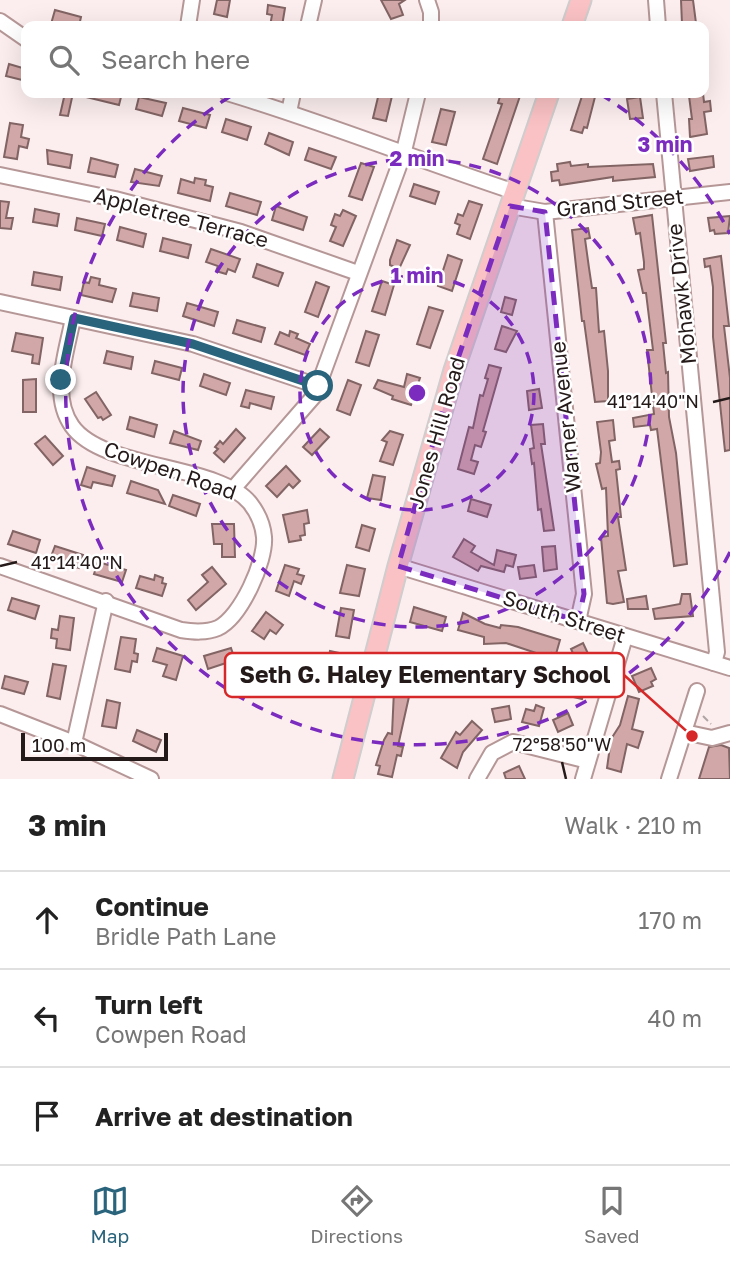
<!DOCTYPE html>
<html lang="en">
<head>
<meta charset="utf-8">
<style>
  body { margin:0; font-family:"Golos Text",sans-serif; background:#f6f6f6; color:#222 }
  .scale { position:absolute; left:21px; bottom:18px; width:147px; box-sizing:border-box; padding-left:7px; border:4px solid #251a1a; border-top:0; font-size:19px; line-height:24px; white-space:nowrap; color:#251a1a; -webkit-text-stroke:5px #fff; paint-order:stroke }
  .stop { position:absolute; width:21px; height:21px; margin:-16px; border:5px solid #29647c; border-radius:50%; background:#fff }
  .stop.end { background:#29647c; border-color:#fff; box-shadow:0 2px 7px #0008 }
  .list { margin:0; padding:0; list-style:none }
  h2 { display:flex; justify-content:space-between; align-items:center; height:91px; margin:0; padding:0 28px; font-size:30px }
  h2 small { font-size:23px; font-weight:400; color:#767676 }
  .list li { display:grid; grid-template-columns:46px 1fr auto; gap:21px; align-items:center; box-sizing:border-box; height:98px; padding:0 28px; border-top:2px solid #e0e0e0 }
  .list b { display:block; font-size:26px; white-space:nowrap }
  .list p { margin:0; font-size:23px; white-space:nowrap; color:#767676 }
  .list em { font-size:23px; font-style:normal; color:#767676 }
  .icon { flex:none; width:38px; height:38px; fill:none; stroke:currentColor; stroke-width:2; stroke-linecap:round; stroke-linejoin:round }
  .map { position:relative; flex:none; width:730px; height:779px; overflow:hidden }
  .search { position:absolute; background:#fff; box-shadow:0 7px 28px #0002; left:21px; right:21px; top:21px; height:77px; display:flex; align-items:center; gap:18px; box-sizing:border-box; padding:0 24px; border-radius:14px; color:#767676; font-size:26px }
  .sheet { height:385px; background:#fff }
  nav { display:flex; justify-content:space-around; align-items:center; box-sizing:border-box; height:98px; border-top:2px solid #e0e0e0; background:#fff; font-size:19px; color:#767676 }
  nav a { display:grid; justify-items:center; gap:4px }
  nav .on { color:#29647c }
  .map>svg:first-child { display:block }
  .building { fill:#d1a7a7; stroke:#826464; stroke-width:2 }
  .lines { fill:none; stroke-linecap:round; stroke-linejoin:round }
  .minor-casing { stroke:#b69797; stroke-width:18 }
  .major-casing { stroke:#cfcdcd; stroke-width:23 }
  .path { stroke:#b1a4a4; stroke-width:2; stroke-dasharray:7 3.5; stroke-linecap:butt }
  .minor { stroke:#fff; stroke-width:14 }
  .major { stroke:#fac2c4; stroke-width:19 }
  .route { stroke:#29647c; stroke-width:9 }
  .marked { fill:#7b2cbf; fill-opacity:0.2; stroke:#7b2cbf; stroke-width:5; stroke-dasharray:14 9; stroke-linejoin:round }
  .ticks { fill:none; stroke:#251a1a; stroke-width:2.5 }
  .ring { fill:none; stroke:#7b2cbf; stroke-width:3.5; stroke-dasharray:12 9 }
  .labels { text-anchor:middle; stroke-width:5; stroke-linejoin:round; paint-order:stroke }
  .street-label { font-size:21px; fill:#251a1a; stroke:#fff }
  .ticks-label { font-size:18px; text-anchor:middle; fill:#251a1a; stroke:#fff; stroke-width:5; stroke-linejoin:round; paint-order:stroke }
  .centre { fill:#7b2cbf; stroke:#fff; stroke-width:3.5 }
  .ring-label { font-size:21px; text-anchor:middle; font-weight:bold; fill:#7b2cbf; stroke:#fff; stroke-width:5; stroke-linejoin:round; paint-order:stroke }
  .leader { fill:none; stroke:#d62828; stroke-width:2.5 }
  .callout-dot { fill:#d62828; stroke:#fff; stroke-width:2.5 }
  .callout { fill:#fff; stroke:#d62828; stroke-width:2.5 }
  .callout-label { font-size:23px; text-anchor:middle; font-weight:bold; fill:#251a1a }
</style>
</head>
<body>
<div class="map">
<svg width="730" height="779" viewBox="0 0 730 779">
  <rect width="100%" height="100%" fill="#fceeee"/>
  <g class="building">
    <path d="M217,0H230L227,17L214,14Z"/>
    <path d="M381,0H405L399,4L403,15L391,19Z"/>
    <path d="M681,0H693L696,23L682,24Z"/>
    <path d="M268,5L285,8L282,26H270L272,15L267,14Z"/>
    <path d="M55,10L81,17L79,26L51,24Z"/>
    <path d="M9,64L26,69V81L6,76Z"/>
    <path d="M65,93H73L68,116L60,115Z"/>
    <path d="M83,93H122L119,105L82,96Z"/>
    <path d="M379,93L392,96L386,121L373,118Z"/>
    <path d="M501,93H521L497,164L483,159L502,104L498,103Z"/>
    <path d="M583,93H596L587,128L584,127L582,133L571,130Z"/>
    <path d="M703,93L704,102L710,101L711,111L704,112L707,134L690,137L689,119H692L689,96Z"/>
    <path d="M139,97L166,103L162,116L136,109Z"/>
    <path d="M640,97L643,118L630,119L627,99Z"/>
    <path d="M183,108L210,115L206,128L179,121Z"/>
    <path d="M441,109L455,112L446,145L432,142Z"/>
    <path d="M226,119L251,127L247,140L222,132Z"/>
    <path d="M10,123L23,125L21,137L29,139L27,148L19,146L17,159L4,157Z"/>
    <path d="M269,133L293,142L289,155L265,144Z"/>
    <path d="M309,148L336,157L331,169L305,160Z"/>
    <path d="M47,150L72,155L70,168L48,164Z"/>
    <path d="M713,156L714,167L690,171L688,159Z"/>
    <path d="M91,158L118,165L115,177L88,172Z"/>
    <path d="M570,162L571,166L588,164V167L653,164L655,177L613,181V177L560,185L559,180L552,181L551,172L558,171L557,164Z"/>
    <path d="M361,163L374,167L362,200L349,196Z"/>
    <path d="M135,169L162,176L159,186L131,182Z"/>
    <path d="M195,178L206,180L205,185L213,187L210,201L178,193L181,179L194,183Z"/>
    <path d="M414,184L439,192L435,204L410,196Z"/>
    <path d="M230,193L261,202L257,215L226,206Z"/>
    <path d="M0,201L9,202L6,218H13L11,229L0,228Z"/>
    <path d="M469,201L482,205L470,239L457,234L460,225L455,223L458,214L463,216Z"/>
    <path d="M276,206L307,217L303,230L272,220Z"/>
    <path d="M35,209L59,214L57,226L33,222Z"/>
    <path d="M343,210L356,216L343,246L330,241L336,227L331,225L335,214L340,216Z"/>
    <path d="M652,215L666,343H663L666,373L668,372L669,417L676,453L687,564L674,566L657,429L651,430L650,425L634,427L633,418L654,414L647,350H653L646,293H643L638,270L644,269V262L640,233L636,234L633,218Z"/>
    <path d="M730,216L728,233L715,234L714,230L710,231L708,218Z"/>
    <path d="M77,218L105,224L102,236L75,230Z"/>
    <path d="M120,227L146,234L143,247L117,240Z"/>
    <path d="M588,228L590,238L585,239L589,268L592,288H596L599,332L604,331L608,371V401L595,402L584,321H582L572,230Z"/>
    <path d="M163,238L191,245L188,258L160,251Z"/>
    <path d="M397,240L410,245L399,269L390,265V260Z"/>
    <path d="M211,249L240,259L235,272L228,269L226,274L216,271L218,266L206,262Z"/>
    <path d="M448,255L462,260L452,291L438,286Z"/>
    <path d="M721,256L729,326H724L730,378V450L725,451L713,337V287L710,266L705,267L704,259Z"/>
    <path d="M257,264L283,273L278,286L253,277Z"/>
    <path d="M34,272L62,277L60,290L32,285Z"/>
    <path d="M91,277L100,279L99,285L116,289L112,302L81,295L84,282L89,283Z"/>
    <path d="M382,281L394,285L385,315L372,311Z"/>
    <path d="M316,282L329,287L318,317L305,312Z"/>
    <path d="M133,293L159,298L157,311L130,306Z"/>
    <path d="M505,297L516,300L512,315L501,312Z"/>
    <path d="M187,303L218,312L214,326L183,316Z"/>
    <path d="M429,307L443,311L430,348L417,344Z"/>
    <path d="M237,320L265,328L261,342L233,333Z"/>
    <path d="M502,326L517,331L506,352L495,349Z"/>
    <path d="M290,331L298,334L296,338L310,344L305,355L275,344L280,332L289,336Z"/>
    <path d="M366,331L379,335L369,366L356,362Z"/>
    <path d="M16,333L43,338L39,364L32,363L33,355L12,351Z"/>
    <path d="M107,351L133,357L131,369L104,363Z"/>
    <path d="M155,361L182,368L179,380L152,373Z"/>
    <path d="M489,365L501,368L483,431L486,432L481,447L475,445L471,460L478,462L474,474L458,469L469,427L473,428L480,395L483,396L488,379L485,378Z"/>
    <path d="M204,374L230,383L226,395L200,386Z"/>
    <path d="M407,374L420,378L411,405L392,399L393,396L374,388L378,380L404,387Z"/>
    <path d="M36,379V412H23V380Z"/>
    <path d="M348,380L361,385L350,415L337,410Z"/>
    <path d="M539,389L542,408L529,410L527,391Z"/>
    <path d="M246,390L274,397L271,409L250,403L249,408L241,406Z"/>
    <path d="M96,392L111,415L103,420L101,417L98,418L85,399Z"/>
    <path d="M130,417L157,425L154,437L127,429Z"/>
    <path d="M613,420L615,440L609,441L612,462L619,461L620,469L616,470L621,517H618L626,570L618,571L624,602L613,604L607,603L601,537L608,536L606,488L602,489L596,464L600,463L601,452L597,422Z"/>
    <path d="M543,424L545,444H541L554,530L544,531L541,509L538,510L534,463L532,464L530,449L534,448L531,425Z"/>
    <path d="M236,429L245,438L224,462L214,453L218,449L215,447L220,441L223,444Z"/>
    <path d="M320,429L329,437L312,455L303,447Z"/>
    <path d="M174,431L201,441L198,450L170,443Z"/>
    <path d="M390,431L403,435L393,465L380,461L387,442L382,440Z"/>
    <path d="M45,436L63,456L53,465L35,444Z"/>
    <path d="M286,466L300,481L293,488L289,484L277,497L266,486Z"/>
    <path d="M87,467L115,476L112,486L93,482L91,488L81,485Z"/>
    <path d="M373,475L385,477L381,500L367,498Z"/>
    <path d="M131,481L158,490L165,504L127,493Z"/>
    <path d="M173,495L200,504L196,516L169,506Z"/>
    <path d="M471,499L491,505L487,517L468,511Z"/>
    <path d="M307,510L309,523L304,524L305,535L300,536L301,540L289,542L283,515Z"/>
    <path d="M212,524H234L235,557H222V544H214Z"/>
    <path d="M362,525L375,529L369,551L356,547Z"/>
    <path d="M13,531L40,540L36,553L8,544Z"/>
    <path d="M464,539L475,546L471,552L494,565L497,550L516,555L513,567L506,565L504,572L481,566L478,571L453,557Z"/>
    <path d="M55,546L83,555L79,568L50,559Z"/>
    <path d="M555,546L557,569L544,571L542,547Z"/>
    <path d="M98,562L126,570L122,582L94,574Z"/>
    <path d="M285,565L299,569L297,574L304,576L301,584L294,581L289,596L276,591Z"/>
    <path d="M347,565L365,569L359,596L340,593Z"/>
    <path d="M534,565L536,577L520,579L518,567Z"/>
    <path d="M212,567L226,584L196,610L188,600L208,582L202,575Z"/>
    <path d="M155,575L163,578L162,583L166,584L162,596L136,588L140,576L154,580Z"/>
    <path d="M682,594H690L693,616L655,619L653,609L680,604Z"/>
    <path d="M646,596L648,609H628L627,599Z"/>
    <path d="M12,598L39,606L35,619L8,610Z"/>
    <path d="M414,607L446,617L442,631L410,622Z"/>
    <path d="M341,608L354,610L349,638L336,636Z"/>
    <path d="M266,612L283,625L276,634L270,630L264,639L252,631Z"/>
    <path d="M463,613L485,624L500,628L501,625L518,627L560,640L556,654L552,653L551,658L506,643L484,644V637L458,630Z"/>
    <path d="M60,616L74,618L70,650L56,648L57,639L51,638L52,629L58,630Z"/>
    <path d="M121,637L136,639L134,653L138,654L137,662L132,661L130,672L115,669Z"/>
    <path d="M583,643L592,662L580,669L571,649Z"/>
    <path d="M157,648L183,656L176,680L163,676L167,665L153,661Z"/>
    <path d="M231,648L235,660L208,669L204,656Z"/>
    <path d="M330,651L344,654L339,677L325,674Z"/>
    <path d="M53,664L66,666L60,699L47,696Z"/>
    <path d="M651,668L656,679L651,682L653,686L639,692L632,676Z"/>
    <path d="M5,676L28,682L24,694L2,688Z"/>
    <path d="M573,680L586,684L582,699L569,696Z"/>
    <path d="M394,690L410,692L398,746L403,747L401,756L397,755L392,777L378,774L380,766L376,765L384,740L388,733L392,734Z"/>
    <path d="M628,696L639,699L632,729L643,732L638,748L627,744L621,772L607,768L611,739L620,725Z"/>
    <path d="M107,700L120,703L116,728L102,726Z"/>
    <path d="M536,705L544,708L539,726L522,722L526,709L534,711Z"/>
    <path d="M509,706L511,719L495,722L492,709Z"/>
    <path d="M568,713L573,725L558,732L553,720Z"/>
    <path d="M472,721L482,730L463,752L457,768L441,758L456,732L460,735Z"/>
    <path d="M137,730L161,740L156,752L133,741Z"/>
    <path d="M721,745L729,748L730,779H699L709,747Z"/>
    <path d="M519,766L525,779H506L504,773Z"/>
  </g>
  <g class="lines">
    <g class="minor-casing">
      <g id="minor">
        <path d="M427,0L431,12V26"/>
        <path d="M656,0L658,26"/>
        <path d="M0,21L26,39"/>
        <path d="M188,26L192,0"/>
        <path d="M308,26L314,0"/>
        <path d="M227,93C324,122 418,160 515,192"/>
        <path d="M664,93L717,652L714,663"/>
        <path d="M289,112L293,93"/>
        <path d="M0,175L115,199L241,232L358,273"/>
        <path d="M510,206L545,212L730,192"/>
        <path d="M545,212L584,594L578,621"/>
        <path d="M0,302L193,344L318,386"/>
        <path d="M233,489L315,395L403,155L418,93"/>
        <path d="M0,566L181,630C194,632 206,633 218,628C241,617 266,561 264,537C263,525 257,512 250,503C219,464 103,470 72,426C50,395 67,352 73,318"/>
        <path d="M398,566L730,668"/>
        <path d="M0,714L74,743L151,779"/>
        <path d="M684,732L712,738L730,733"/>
        <path d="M74,743L106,601"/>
        <path d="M477,779L492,753L513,742L588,761"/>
        <path d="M583,779L625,637"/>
        <path d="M669,779L697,691"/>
      </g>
    </g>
    <g class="major-casing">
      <g id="major">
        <path d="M572,26L581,0"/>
        <path d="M343,779L398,566L454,370L549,93"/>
      </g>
    </g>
    <path class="path" d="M703,716L711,724"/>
    <use href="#minor" class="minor"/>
    <use href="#major" class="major"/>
  </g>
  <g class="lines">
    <path class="route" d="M61,380L74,318L193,344L318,386"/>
  </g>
  <path class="marked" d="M510,206L545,212L584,594L578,621L398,566L454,370Z"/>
  <path class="ticks" d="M713,402L730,398M0,566L17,562M562,762L566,779"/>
  <g class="ring">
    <circle cx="417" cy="393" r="117"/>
    <circle cx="417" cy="393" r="234"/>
    <path d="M730 552A351 351 0 1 1 234 94M600 94A351 351 0 0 1 730 234"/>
  </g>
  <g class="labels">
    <g class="street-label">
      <text transform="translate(620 203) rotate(-6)" y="7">Grand Street</text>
      <text transform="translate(181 218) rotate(15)" y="7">Appletree Terrace</text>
      <text transform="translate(682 294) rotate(-96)" y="7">Mohawk Drive</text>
      <text transform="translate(566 417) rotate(-96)" y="7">Warner Avenue</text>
      <text transform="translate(437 433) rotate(-74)" y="7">Jones Hill Road</text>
      <text transform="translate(170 471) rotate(19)" y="7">Cowpen Road</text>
      <text transform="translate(564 617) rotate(18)" y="7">South Street</text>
    </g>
  </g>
  <g class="ticks-label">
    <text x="653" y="408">41°14'40"N</text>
    <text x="77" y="569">41°14'40"N</text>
    <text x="562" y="751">72°58'50"W</text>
  </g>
  <circle cx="417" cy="393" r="10" class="centre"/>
  <g class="ring-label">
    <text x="665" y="152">3 min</text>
    <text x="417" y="166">2 min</text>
    <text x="417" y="283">1 min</text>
  </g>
  <path class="leader" d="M692 736L624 675"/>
  <circle class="callout-dot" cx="692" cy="736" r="7"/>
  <rect class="callout" x="225" y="653" width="399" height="44" rx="7"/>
  <g class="callout-label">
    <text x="425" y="683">Seth G. Haley Elementary School</text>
  </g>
</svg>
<div class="scale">100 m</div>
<div class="stop" style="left:318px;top:386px"></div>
<div class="stop end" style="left:61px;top:380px"></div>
<div class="search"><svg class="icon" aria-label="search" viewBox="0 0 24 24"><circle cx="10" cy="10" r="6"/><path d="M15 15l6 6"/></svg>Search here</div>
</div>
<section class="sheet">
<h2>3 min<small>Walk · 210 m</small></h2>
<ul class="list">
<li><svg class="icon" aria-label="ahead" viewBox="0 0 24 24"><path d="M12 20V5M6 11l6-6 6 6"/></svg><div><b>Continue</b><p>Bridle Path Lane</p></div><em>170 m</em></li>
<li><svg class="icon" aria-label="left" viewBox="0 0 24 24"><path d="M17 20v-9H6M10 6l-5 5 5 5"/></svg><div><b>Turn left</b><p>Cowpen Road</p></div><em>40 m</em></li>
<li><svg class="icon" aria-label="arrive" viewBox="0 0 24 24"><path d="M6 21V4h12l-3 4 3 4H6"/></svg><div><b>Arrive at destination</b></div></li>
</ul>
</section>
<nav>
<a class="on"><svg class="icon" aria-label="map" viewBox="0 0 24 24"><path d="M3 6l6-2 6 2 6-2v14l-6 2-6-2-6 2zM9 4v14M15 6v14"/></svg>Map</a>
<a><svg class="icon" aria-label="directions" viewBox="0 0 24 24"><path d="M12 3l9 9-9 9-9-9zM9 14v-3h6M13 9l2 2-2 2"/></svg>Directions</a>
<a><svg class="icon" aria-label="saved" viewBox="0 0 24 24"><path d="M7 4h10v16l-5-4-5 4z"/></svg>Saved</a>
</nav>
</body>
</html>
